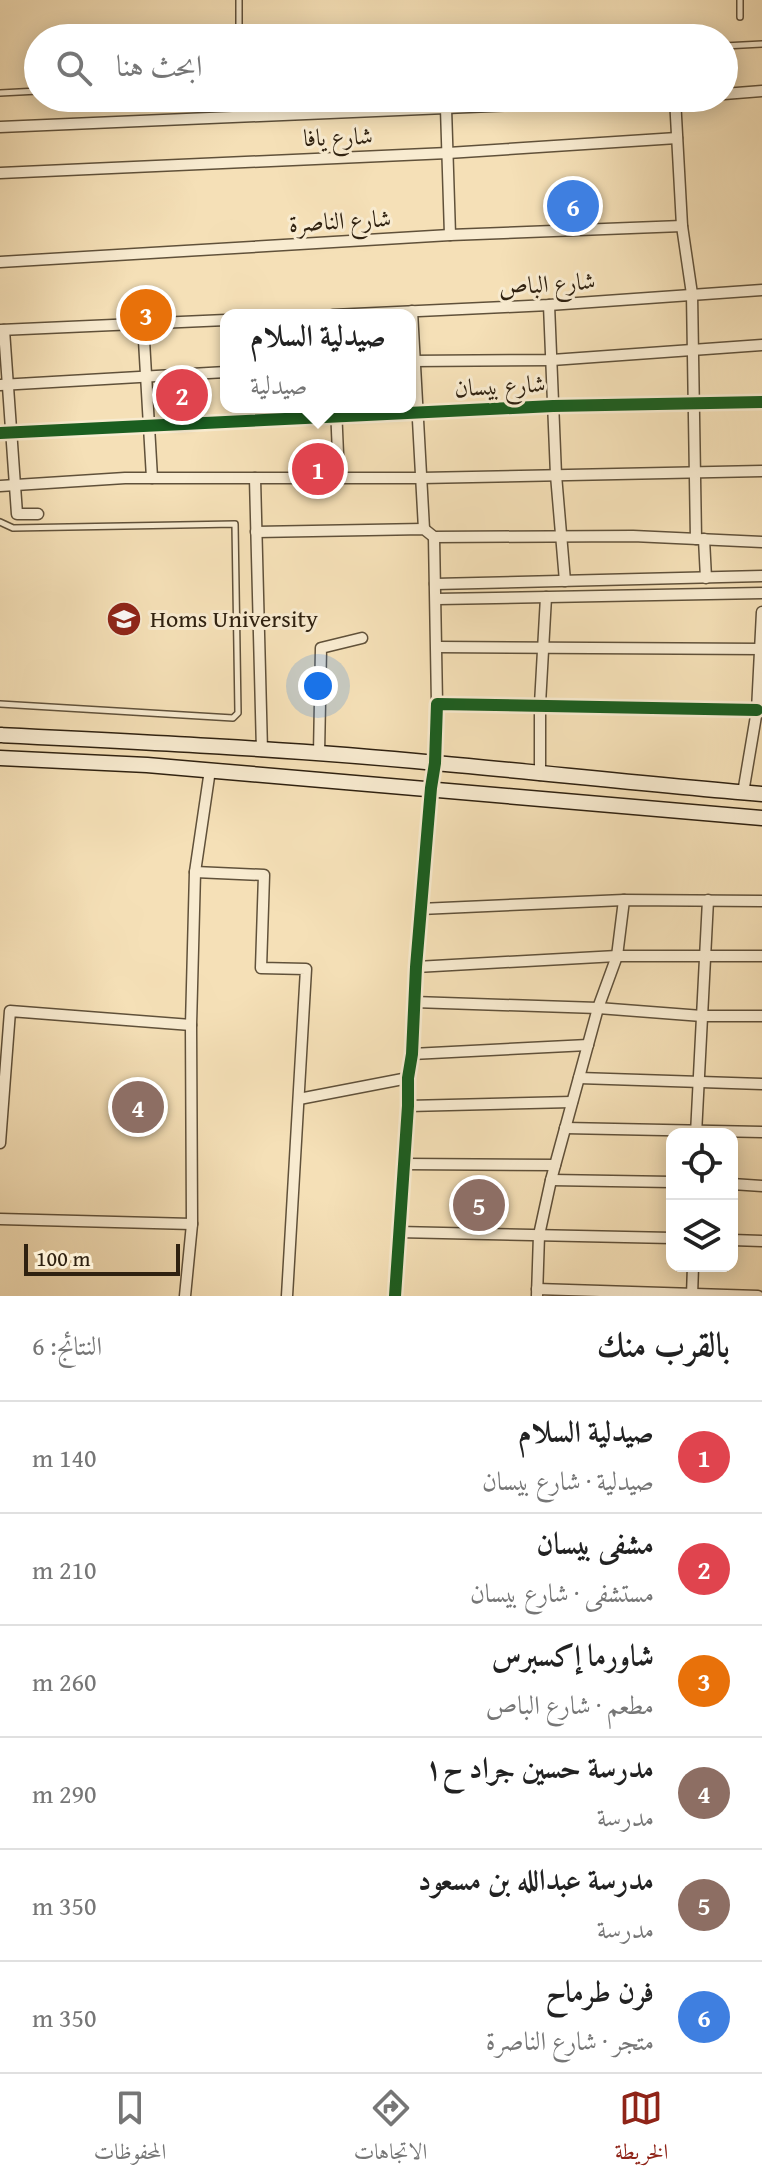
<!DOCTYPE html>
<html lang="ar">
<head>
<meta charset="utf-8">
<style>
  body { margin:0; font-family:"Gentium Book Plus",Amiri,serif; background:#f2f2f2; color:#222; direction:rtl }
  .controls { position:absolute; right:24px; bottom:24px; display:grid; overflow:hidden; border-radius:16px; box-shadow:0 4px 20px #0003 }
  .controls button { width:72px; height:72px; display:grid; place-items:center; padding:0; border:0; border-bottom:2px solid #e0e0e0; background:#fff; color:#222; font:40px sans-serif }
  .scale { position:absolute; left:24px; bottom:20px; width:156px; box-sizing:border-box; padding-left:8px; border:4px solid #2f2110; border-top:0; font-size:22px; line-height:28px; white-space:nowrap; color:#2f2110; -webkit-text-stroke:6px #f8ebd0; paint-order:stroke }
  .you { position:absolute; left:318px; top:686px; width:28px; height:28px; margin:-20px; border:6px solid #fff; border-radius:50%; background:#1a73e8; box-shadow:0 0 0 12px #1a73e833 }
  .badge { display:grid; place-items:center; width:52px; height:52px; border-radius:50%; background:#8f2418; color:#fff; font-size:26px; font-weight:700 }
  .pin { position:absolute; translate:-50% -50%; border:4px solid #fff; box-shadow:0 2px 8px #0006 }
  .popup { position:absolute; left:220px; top:309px; width:196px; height:104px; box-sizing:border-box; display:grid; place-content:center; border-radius:16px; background:#fff; filter:drop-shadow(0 2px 6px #0005); font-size:26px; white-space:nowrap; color:#767676 }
  .popup b { font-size:30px; color:#222 }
  .popup::after { content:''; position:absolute; left:50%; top:100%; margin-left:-16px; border:16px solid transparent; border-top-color:#fff }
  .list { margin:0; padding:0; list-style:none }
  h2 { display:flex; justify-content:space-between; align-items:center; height:104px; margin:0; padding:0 32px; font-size:34px }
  h2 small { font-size:26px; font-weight:400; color:#767676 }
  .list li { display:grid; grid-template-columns:52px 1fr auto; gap:24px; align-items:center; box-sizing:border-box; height:112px; padding:0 32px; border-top:2px solid #e0e0e0 }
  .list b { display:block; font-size:30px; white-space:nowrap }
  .list p { margin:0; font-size:26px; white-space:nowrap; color:#767676 }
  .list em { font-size:26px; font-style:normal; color:#767676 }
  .icon { flex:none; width:44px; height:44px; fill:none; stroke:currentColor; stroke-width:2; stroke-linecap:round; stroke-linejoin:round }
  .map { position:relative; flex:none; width:762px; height:1296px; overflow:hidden; direction:ltr }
  .search { position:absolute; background:#fff; box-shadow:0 4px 20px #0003; left:24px; right:24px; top:24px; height:88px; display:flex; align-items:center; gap:20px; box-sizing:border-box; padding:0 28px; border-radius:44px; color:#767676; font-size:30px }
  .sheet { height:776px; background:#fff }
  nav { display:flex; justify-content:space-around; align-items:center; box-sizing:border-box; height:112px; border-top:2px solid #e0e0e0; background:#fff; font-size:22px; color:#767676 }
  nav a { display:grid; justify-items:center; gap:4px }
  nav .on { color:#8f2418 }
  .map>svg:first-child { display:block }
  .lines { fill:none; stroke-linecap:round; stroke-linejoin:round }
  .lane-casing { stroke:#60513a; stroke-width:8 }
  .street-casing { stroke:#60513a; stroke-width:13 }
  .secondary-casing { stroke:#2f2110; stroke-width:17 }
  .lane { stroke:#f8ebd0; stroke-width:5 }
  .street { stroke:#f8ebd0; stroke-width:10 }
  .secondary { stroke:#f8ebd0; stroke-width:14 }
  .cycleway-casing { stroke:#f8ebd0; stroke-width:17 }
  .cycleway { stroke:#1b5e20; stroke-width:12 }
  .labels { text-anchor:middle; stroke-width:6; stroke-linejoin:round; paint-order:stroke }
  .street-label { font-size:24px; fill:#2f2110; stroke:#f8ebd0 }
  .poi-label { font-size:24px; fill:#2f2110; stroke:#f8ebd0; text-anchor:start }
</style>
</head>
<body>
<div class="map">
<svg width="762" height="1296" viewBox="0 0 762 1296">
  <rect width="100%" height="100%" fill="#f5e0b7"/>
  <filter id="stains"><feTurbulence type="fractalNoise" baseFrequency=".0025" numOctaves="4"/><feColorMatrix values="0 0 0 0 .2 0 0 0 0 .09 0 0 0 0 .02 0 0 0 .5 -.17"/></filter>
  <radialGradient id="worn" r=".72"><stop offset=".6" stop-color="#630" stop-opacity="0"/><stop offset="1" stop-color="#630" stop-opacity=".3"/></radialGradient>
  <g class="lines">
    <g class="lane-casing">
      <g id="lane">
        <path d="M239,0V38"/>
        <path d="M740,0V17"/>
        <path d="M724,46L762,44"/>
        <path d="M0,93L38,91"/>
        <path d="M0,522L13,528L235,524L238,713L233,718L0,704"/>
      </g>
    </g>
    <g class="street-casing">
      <g id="street">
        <path d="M724,94L762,91"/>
        <path d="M675,98L682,226L692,294L696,539"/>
        <path d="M446,108L450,235"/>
        <path d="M0,127L679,98"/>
        <path d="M0,173L448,153L677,138"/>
        <path d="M0,262L450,235L682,226"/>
        <path d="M549,305L556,475L565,581"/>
        <path d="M412,311L424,529"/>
        <path d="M333,315L549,305L762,290"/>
        <path d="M143,323L152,478"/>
        <path d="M0,330L226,320"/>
        <path d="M4,330L17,514H38"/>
        <path d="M410,361L552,360L762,345"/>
        <path d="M0,385L226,372"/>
        <path d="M336,407L339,478"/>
        <path d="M0,433L553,406L762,402"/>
        <path d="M255,478L262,751"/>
        <path d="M0,486L125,478H421L762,471"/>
        <path d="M256,532L424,529L434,537L633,536L762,542"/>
        <path d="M434,537L437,704"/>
        <path d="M704,539L706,578"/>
        <path d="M435,584L762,576"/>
        <path d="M437,599L762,593"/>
        <path d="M438,647L762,649"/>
        <path d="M319,754L321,648L362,638"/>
        <path d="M540,775V704L546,597"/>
        <path d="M743,793L757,710L762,612"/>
        <path d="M195,872L264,875L261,968L306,969L287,1296"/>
        <path d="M420,909L624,900L762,901"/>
        <path d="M416,967L617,956H762"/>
        <path d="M414,1002L598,1008L702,1016H762"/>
        <path d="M412,1054L588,1045"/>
        <path d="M579,1078L762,1084"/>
        <path d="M299,1099L408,1078"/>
        <path d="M408,1106L572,1102"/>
        <path d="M565,1128L762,1132"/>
        <path d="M696,1134L708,900"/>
        <path d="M0,1143L10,1011L191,1025"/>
        <path d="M405,1164L555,1165"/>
        <path d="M551,1180L672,1182"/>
        <path d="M732,1184L762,1186"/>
        <path d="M0,1219L192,1224"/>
        <path d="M398,1232L672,1238"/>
        <path d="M732,1240L762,1241"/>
        <path d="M537,1289L758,1296"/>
        <path d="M185,1296L192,1224L191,1025L195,872L210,770"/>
        <path d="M395,1296L408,1106V1078L412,1054L416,967L431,788L435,763L437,704L757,710"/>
        <path d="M537,1296L539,1235L551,1180L598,1008L617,956L624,900"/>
        <path d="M692,1296L693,1266"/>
      </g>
    </g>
    <g class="secondary-casing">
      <g id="secondary">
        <path d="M0,735C145,742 291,749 436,763C545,773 653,785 762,794"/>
        <path d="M0,758L147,765L762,818"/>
      </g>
    </g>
    <use href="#lane" class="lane"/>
    <use href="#street" class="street"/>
    <use href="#secondary" class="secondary"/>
    <g class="cycleway-casing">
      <g id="cycleway">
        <path d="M0,433L553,406L762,402"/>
        <path d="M395,1296L408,1106V1078L412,1054L416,967L431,788L435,763L437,704L757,710"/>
      </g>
    </g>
    <use href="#cycleway" class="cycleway"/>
  </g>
  <defs>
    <g id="university-disc" transform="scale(1.8)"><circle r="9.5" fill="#8f2418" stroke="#f8ebd0"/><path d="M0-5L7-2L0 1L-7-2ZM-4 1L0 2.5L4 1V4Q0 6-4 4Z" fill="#fff"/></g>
  </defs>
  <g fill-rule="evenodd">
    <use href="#university-disc" x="124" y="619"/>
  </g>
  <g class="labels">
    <g class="street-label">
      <text transform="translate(338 137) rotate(-2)" y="8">شارع يافا</text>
      <text transform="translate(340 221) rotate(-3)" y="8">شارع الناصرة</text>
      <text transform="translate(547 284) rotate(-4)" y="8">شارع الباص</text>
      <text transform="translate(500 386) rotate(-3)" y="8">شارع بيسان</text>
    </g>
    <g class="poi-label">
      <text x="150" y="627">Homs University</text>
    </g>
  </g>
  <rect width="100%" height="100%" filter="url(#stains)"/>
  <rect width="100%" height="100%" fill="url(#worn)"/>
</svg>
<div class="controls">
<button><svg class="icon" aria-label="locate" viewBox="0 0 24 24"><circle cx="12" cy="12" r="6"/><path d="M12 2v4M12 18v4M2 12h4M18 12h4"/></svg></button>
<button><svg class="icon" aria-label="layers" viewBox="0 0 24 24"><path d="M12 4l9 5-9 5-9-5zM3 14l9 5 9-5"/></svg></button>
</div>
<div class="scale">100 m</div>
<div class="you"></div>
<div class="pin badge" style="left:318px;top:469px;background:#e0444e">1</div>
<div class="popup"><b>صيدلية السلام</b>صيدلية</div>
<div class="pin badge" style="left:182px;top:395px;background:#e0444e">2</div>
<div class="pin badge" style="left:146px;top:315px;background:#e8710a">3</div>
<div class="pin badge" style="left:138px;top:1107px;background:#8d6e63">4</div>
<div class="pin badge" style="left:479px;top:1205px;background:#8d6e63">5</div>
<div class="pin badge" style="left:573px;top:206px;background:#3f7fe0">6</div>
<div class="search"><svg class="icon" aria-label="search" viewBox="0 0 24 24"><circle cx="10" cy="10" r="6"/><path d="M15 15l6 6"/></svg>ابحث هنا</div>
</div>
<section class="sheet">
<h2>بالقرب منك<small>النتائج: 6</small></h2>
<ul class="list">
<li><span class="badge" style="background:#e0444e">1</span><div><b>صيدلية السلام</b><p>صيدلية · شارع بيسان</p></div><em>140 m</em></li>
<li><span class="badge" style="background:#e0444e">2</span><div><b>مشفى بيسان</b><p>مستشفى · شارع بيسان</p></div><em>210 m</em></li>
<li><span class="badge" style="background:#e8710a">3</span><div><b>شاورما إكسبرس</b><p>مطعم · شارع الباص</p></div><em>260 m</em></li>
<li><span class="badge" style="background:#8d6e63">4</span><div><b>مدرسة حسين جراد ح١</b><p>مدرسة</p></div><em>290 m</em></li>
<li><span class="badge" style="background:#8d6e63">5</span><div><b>مدرسة عبدالله بن مسعود</b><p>مدرسة</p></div><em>350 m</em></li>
<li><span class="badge" style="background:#3f7fe0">6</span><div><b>فرن طرماح</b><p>متجر · شارع الناصرة</p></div><em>350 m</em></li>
</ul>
</section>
<nav>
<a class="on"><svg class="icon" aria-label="map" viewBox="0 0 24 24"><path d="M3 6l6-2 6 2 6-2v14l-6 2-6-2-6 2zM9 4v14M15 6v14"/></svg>الخريطة</a>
<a><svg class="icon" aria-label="directions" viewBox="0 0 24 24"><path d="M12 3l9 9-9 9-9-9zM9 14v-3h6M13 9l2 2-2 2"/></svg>الاتجاهات</a>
<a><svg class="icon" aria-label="saved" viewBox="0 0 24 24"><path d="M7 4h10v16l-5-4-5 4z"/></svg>المحفوظات</a>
</nav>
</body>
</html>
